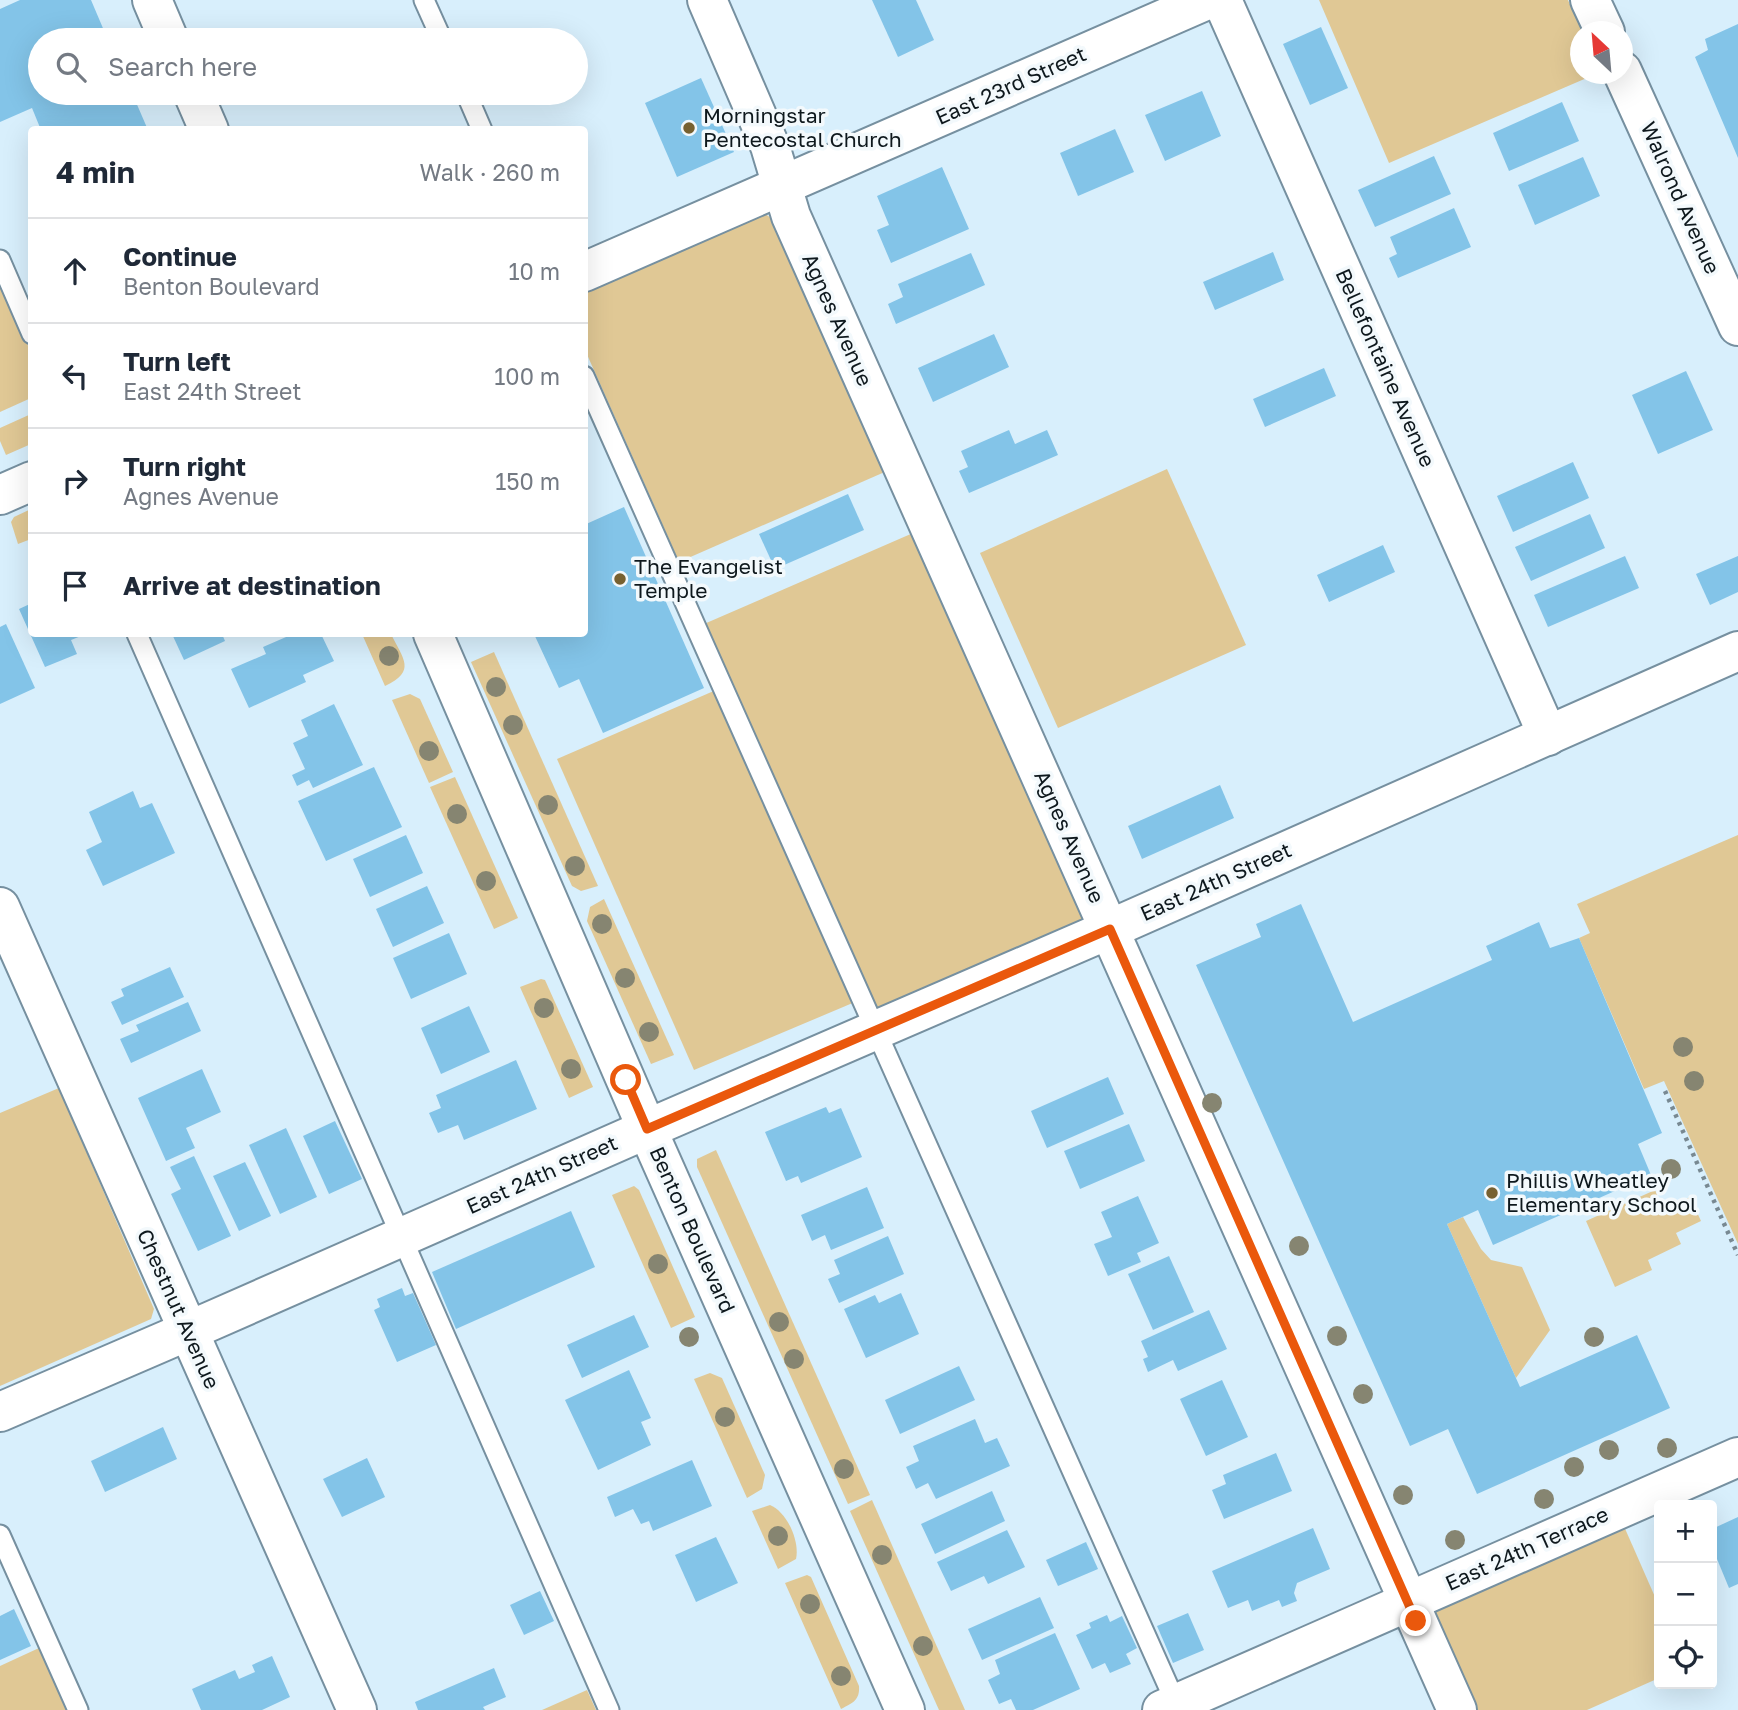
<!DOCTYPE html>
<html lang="en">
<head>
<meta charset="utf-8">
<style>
  body { margin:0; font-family:"Golos Text",sans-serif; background:#f2f2f3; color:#1f2937 }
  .controls { position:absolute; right:21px; bottom:21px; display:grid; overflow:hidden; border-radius:7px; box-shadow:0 7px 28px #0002 }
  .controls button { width:63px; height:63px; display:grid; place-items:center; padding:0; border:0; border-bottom:2px solid #e0e1e3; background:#fff; color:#1f2937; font:35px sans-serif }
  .compass { position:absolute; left:1570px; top:21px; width:63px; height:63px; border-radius:50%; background:#fff; box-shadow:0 7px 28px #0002; rotate:334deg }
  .stop { position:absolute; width:21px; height:21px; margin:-16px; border:5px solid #ea580c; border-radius:50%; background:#fff }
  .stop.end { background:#ea580c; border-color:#fff; box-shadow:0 2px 7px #0008 }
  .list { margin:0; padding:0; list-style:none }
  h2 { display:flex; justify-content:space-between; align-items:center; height:91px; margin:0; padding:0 28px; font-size:30px }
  h2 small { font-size:23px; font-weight:400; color:#747a83 }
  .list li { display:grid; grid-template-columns:46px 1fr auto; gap:21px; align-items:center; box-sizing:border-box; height:105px; padding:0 28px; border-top:2px solid #e0e1e3 }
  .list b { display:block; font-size:26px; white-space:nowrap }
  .list p { margin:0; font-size:23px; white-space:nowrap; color:#747a83 }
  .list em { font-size:23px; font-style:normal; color:#747a83 }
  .icon { flex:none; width:38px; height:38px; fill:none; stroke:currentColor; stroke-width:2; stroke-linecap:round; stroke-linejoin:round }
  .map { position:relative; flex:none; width:1738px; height:1710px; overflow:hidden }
  .search { position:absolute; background:#fff; box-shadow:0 7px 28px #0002; left:28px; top:28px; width:560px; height:77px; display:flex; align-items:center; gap:18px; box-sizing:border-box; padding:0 24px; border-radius:38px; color:#747a83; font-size:26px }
  .panel { position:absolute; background:#fff; box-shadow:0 7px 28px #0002; left:28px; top:126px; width:560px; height:511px; border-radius:7px }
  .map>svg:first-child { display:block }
  .green { fill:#e0c895 }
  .building { fill:#83c4e8 }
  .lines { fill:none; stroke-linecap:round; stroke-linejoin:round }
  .lane-casing { stroke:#7690a0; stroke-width:23 }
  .street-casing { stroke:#7690a0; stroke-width:42 }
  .secondary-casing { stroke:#7690a0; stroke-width:42 }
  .path { stroke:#788992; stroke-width:4.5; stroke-dasharray:3.5 5; stroke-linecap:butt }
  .lane { stroke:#fff; stroke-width:19 }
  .street { stroke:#fff; stroke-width:38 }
  .secondary { stroke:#fff; stroke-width:38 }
  .tree { fill:#868571 }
  .route { stroke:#ea580c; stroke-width:9 }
  .poi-dot { fill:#776131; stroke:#f3f9fc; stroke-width:2.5 }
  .labels { text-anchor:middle; stroke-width:7; stroke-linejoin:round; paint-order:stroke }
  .street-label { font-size:21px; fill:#0e181d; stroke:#f3f9fc }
  .poi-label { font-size:21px; fill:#0e181d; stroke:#f3f9fc; text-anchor:start }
</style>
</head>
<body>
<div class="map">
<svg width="1738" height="1710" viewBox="0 0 1738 1710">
  <rect width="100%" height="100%" fill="#d8effc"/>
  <g class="green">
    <path d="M1319,0H1568L1582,31L1580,74H1596L1389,163Z"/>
    <path d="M760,210L775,221L887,471L679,562L585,350L584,286Z"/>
    <path d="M0,281L32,355L31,398L0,412Z"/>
    <path d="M31,414V444L6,455L0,441V428Z"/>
    <path d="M1167,469L1246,645L1058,728L980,553Z"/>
    <path d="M31,509V539L18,544L11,522L14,517Z"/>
    <path d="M913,533L1083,909L1082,919L1076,929L877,1014L704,624Z"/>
    <path d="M362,634H391C403,659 417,671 385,686Z"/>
    <path d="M494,652L598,886L581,891L572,886L471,662Z"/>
    <path d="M716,690L855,1002L694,1070L557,759Z"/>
    <path d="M410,694L420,699L453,772L429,783L392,700Z"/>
    <path d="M455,777L518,918L494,929L430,787Z"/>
    <path d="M1738,835V1244L1664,1081L1644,1089L1579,938L1590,933L1577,904Z"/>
    <path d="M604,899L674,1055L651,1064L587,921L590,907Z"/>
    <path d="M541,979L545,980L593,1087L569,1098L520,987Z"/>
    <path d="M59,1088L154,1309L151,1319L0,1386V1113Z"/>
    <path d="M716,1150L870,1495L848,1504L697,1167V1159Z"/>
    <path d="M634,1186L639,1190L695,1317L671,1328L612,1195Z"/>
    <path d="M1655,1190L1664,1209L1690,1197L1701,1221L1676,1233L1681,1244L1648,1260L1652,1270L1615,1287L1586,1221Z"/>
    <path d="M1463,1217L1481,1249L1491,1260L1522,1267L1550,1330L1516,1378L1447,1224Z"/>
    <path d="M710,1373L722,1378L765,1475L762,1489L747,1498L694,1379Z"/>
    <path d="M872,1500L965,1710H939L850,1511Z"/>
    <path d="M770,1505C787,1512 800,1541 796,1559L778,1569L752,1511Z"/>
    <path d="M1623,1524L1659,1606V1678L1587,1710H1476L1436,1620V1611L1443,1604Z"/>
    <path d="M807,1575L811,1577L859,1686C860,1700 853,1703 841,1709L785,1583Z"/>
    <path d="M39,1648L66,1710H0V1666Z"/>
    <path d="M587,1690L596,1710H542Z"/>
  </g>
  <g class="building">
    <path d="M20,0H91L108,40H40V93H132L148,130H41L32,108L0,122V9Z"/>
    <path d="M872,0H916L934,40L898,57Z"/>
    <path d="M1738,24V158L1695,57L1708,50L1705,39Z"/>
    <path d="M1321,27L1348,88L1310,105L1283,44Z"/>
    <path d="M701,78L734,152L677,177L645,103Z"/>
    <path d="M1202,91L1221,136L1165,161L1145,115Z"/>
    <path d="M1562,102L1579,141L1509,171L1493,133Z"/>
    <path d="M1115,129L1134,172L1078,196L1060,153Z"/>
    <path d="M1434,156L1451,194L1375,227L1358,190Z"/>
    <path d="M1583,157L1600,196L1535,225L1518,185Z"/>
    <path d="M942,167L969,229L891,263L877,230L889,225L877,196Z"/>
    <path d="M1454,208L1471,247L1398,278L1389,258L1397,254L1390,237Z"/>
    <path d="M1273,252L1284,280L1215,310L1203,282Z"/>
    <path d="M971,253L985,285L896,324L888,304L903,297L898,284Z"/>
    <path d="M994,334L1009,367L933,402L918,368Z"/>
    <path d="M1324,368L1336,396L1265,427L1253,399Z"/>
    <path d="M1686,371L1713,430L1658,454L1632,395Z"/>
    <path d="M1009,430L1015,444L1047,430L1058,455L969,493L959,471L968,467L961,451Z"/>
    <path d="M1573,462L1589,498L1513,532L1497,496Z"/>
    <path d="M848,494L864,530L775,569L759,534Z"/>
    <path d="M624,507L704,688L603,733L579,679L559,688L534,634H584V525Z"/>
    <path d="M1590,514L1605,548L1531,581L1515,547Z"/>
    <path d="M1383,545L1395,572L1329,602L1317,575Z"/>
    <path d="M1625,556L1639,588L1548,627L1534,595Z"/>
    <path d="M1738,556V592L1710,605L1696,574Z"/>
    <path d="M32,603V634H86L71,640L77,654L45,667L19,609Z"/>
    <path d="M6,624L35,688L0,704V627Z"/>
    <path d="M172,634H222L225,641L184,660Z"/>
    <path d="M293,634H321L334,661L303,675L306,682L249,708L231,669L266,654L263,647Z"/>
    <path d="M334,704L363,765L313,788L309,780L297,786L292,775L305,769L293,743L308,736L301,720Z"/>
    <path d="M374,767L402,827L326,861L298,801Z"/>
    <path d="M1220,785L1234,818L1142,859L1128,826Z"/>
    <path d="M133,791L140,808L152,803L175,853L103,886L86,850L102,842L89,812Z"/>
    <path d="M406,835L423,873L370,897L353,859Z"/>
    <path d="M427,886L444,923L393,947L376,909Z"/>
    <path d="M1301,904L1353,1022L1492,960L1486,946L1539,922L1550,948L1579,938L1662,1133L1638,1144L1651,1175L1493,1245L1478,1210L1447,1224L1520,1387L1637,1335L1670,1408L1477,1494L1448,1429L1410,1446L1196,965L1261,937L1256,924Z"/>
    <path d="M449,933L467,974L411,999L393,958Z"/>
    <path d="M170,967L184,997L122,1025L111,1002L124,996L121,989Z"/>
    <path d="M188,1002L201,1031L131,1063L120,1039L139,1031L136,1025Z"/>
    <path d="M469,1006L490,1052L441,1074L421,1028Z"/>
    <path d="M516,1060L537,1109L464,1140L458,1125L438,1133L429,1113L441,1108L436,1095Z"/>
    <path d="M202,1069L221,1112L186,1128L195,1148L166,1161L138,1098Z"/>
    <path d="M1108,1077L1124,1114L1047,1148L1031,1111Z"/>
    <path d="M826,1107L829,1113L841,1108L862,1157L801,1183L798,1176L786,1181L765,1132Z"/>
    <path d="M335,1121L362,1179L329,1194L303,1136Z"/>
    <path d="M1129,1124L1145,1161L1080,1189L1064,1151Z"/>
    <path d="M286,1128L317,1197L280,1214L249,1145Z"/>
    <path d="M194,1156L231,1236L198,1251L171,1194L181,1189L170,1167Z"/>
    <path d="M245,1162L271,1216L239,1231L213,1176Z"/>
    <path d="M867,1187L884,1228L831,1250L825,1235L812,1241L801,1215Z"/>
    <path d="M1138,1196L1159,1243L1137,1253L1141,1262L1108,1276L1094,1244L1112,1237L1101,1212Z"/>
    <path d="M571,1211L595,1267L456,1329L432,1272Z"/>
    <path d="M888,1236L904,1274L839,1303L828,1279L840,1274L834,1260Z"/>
    <path d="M1169,1256L1194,1312L1153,1330L1128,1274Z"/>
    <path d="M402,1288L405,1296L413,1293L436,1345L397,1362L374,1310L380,1307L377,1299Z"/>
    <path d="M901,1293L919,1334L866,1358L844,1309L875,1295L879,1303Z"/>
    <path d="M1209,1310L1227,1349L1178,1371L1173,1360L1148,1372L1143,1359L1148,1357L1141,1341Z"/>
    <path d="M634,1315L649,1347L582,1378L567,1345Z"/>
    <path d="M959,1366L975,1400L900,1434L885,1400Z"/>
    <path d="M629,1370L651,1418L641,1422L651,1445L598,1470L565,1400Z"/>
    <path d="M1222,1380L1248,1437L1206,1456L1180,1399Z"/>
    <path d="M975,1419L985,1443L997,1438L1010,1466L936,1499L928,1483L916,1489L906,1467L919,1461L913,1446Z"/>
    <path d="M163,1427L177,1459L105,1492L91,1461Z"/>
    <path d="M1276,1453L1292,1491L1224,1519L1212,1490L1226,1484L1223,1475Z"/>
    <path d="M367,1458L385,1497L342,1517L323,1479Z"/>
    <path d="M692,1460L712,1506L653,1531L649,1521L641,1524L633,1509L615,1517L607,1497Z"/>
    <path d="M992,1491L1005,1521L935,1554L921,1524Z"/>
    <path d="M1738,1517V1584L1729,1588L1712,1547V1529Z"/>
    <path d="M1313,1528L1330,1569L1297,1583L1294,1593L1297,1601L1282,1607L1279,1600L1252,1611L1248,1600L1228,1608L1212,1571Z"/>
    <path d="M1007,1530L1025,1567L988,1584L984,1576L951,1591L937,1562Z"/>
    <path d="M716,1537L738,1583L696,1602L675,1555Z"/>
    <path d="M1086,1542L1098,1569L1058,1586L1046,1560Z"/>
    <path d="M540,1591L554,1621L524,1635L510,1605Z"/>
    <path d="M1040,1597L1054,1628L982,1660L968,1629Z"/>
    <path d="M14,1609L31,1646L0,1660V1616Z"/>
    <path d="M1188,1613L1204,1650L1173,1663L1157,1626Z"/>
    <path d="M1107,1615L1110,1622L1122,1616L1137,1648L1126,1654L1131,1664L1110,1673L1105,1663L1092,1669L1076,1635L1091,1628L1089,1623Z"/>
    <path d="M1055,1633L1080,1689L1033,1710H1016L1011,1699L999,1704L988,1680L1000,1674L995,1660Z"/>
    <path d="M272,1656L290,1697L262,1710H201L192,1689L235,1670L239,1679L255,1672L252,1665Z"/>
    <path d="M494,1668L506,1697L483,1707L485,1710H418L415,1702Z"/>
  </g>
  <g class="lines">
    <g class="lane-casing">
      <g id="lane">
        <path d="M424,0L442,40"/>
        <path d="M466,93L482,130"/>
        <path d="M0,260L32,334"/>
        <path d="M584,376L1178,1708"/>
        <path d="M137,634L609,1710"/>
        <path d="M0,1535L78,1710"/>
      </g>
    </g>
    <g class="street-casing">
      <g id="street">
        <path d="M152,0L169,40"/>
        <path d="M707,0L770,146L791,216L1457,1710"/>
        <path d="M1222,0L1548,736"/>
        <path d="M1590,0L1605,32"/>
        <path d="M1622,71L1738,326"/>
        <path d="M193,93L209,130"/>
        <path d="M0,907L357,1710"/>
        <path d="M0,1412L211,1321L647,1129L1110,929L1738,651"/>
        <path d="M1162,1710L1738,1457"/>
      </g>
    </g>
    <g class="secondary-casing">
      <g id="secondary">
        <path d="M584,272L1207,0"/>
        <path d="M0,495L32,481"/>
        <path d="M433,634L647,1129L905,1710"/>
      </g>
    </g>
    <path class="path" d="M1665,1091L1738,1255"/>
    <use href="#lane" class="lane"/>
    <use href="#street" class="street"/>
    <use href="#secondary" class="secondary"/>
  </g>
  <g class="tree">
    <circle cx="389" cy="656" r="10"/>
    <circle cx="496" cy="687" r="10"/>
    <circle cx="513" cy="725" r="10"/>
    <circle cx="429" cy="751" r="10"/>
    <circle cx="548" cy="805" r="10"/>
    <circle cx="457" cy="814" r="10"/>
    <circle cx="575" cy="866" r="10"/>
    <circle cx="486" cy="881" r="10"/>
    <circle cx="602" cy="924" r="10"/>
    <circle cx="625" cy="978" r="10"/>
    <circle cx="544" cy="1008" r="10"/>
    <circle cx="649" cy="1032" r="10"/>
    <circle cx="1683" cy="1047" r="10"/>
    <circle cx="571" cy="1069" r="10"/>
    <circle cx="1694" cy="1081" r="10"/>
    <circle cx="1212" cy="1103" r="10"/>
    <circle cx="1671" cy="1169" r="10"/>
    <circle cx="1299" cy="1246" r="10"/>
    <circle cx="658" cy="1264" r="10"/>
    <circle cx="779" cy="1322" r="10"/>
    <circle cx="1337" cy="1336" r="10"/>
    <circle cx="689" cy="1337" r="10"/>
    <circle cx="1594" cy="1337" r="10"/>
    <circle cx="794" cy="1359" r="10"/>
    <circle cx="1363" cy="1394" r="10"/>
    <circle cx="725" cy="1417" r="10"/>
    <circle cx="1667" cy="1448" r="10"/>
    <circle cx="1609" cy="1450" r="10"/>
    <circle cx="1574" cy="1467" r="10"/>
    <circle cx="844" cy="1469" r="10"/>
    <circle cx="1403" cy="1495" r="10"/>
    <circle cx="1544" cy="1499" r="10"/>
    <circle cx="778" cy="1536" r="10"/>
    <circle cx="1455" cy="1540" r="10"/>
    <circle cx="882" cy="1555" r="10"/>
    <circle cx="810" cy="1604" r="10"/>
    <circle cx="923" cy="1646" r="10"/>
    <circle cx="841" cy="1676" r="10"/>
  </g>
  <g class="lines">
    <path class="route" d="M626,1080L647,1129L1110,929L1416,1621"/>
  </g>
  <g class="poi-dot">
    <circle cx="689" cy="128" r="7"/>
    <circle cx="620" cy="579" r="7"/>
    <circle cx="1492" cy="1193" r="7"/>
  </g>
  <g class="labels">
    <g class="street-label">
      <text transform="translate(1011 86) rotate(-24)" y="7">East 23rd Street</text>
      <text transform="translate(1680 198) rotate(66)" y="7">Walrond Avenue</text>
      <text transform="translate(837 320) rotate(66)" y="7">Agnes Avenue</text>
      <text transform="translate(1385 368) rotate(66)" y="7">Bellefontaine Avenue</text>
      <text transform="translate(1069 837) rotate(66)" y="7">Agnes Avenue</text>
      <text transform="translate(1216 882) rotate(-24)" y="7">East 24th Street</text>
      <text transform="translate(542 1175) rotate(-24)" y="7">East 24th Street</text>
      <text transform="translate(692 1230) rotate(66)" y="7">Benton Boulevard</text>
      <text transform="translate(178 1309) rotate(66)" y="7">Chestnut Avenue</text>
      <text transform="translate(1527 1549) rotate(-24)" y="7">East 24th Terrace</text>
    </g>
    <g class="poi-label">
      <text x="703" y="123">Morningstar<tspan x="703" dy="24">Pentecostal Church</tspan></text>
      <text x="634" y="574">The Evangelist<tspan x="634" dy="24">Temple</tspan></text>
      <text x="1506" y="1188">Phillis Wheatley<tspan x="1506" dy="24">Elementary School</tspan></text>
    </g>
  </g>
</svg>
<div class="controls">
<button>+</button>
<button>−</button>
<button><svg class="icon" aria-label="locate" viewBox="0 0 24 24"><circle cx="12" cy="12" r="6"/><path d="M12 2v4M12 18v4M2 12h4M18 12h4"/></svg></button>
</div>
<svg class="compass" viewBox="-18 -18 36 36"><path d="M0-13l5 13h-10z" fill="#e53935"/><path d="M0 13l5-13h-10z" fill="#747a83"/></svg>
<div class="stop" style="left:626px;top:1080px"></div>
<div class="stop end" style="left:1416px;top:1621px"></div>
<div class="search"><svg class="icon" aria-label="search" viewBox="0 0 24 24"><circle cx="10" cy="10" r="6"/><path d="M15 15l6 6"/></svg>Search here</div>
<section class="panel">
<h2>4 min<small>Walk · 260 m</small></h2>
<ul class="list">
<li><svg class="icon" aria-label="ahead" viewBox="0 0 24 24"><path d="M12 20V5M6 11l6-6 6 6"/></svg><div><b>Continue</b><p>Benton Boulevard</p></div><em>10 m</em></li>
<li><svg class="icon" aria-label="left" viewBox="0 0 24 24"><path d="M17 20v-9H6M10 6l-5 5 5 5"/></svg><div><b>Turn left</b><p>East 24th Street</p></div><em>100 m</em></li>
<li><svg class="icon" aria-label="right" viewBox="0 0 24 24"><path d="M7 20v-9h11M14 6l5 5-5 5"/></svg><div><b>Turn right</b><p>Agnes Avenue</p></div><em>150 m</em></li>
<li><svg class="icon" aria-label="arrive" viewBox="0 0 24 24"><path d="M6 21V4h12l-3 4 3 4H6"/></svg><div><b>Arrive at destination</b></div></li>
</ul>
</section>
</div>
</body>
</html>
